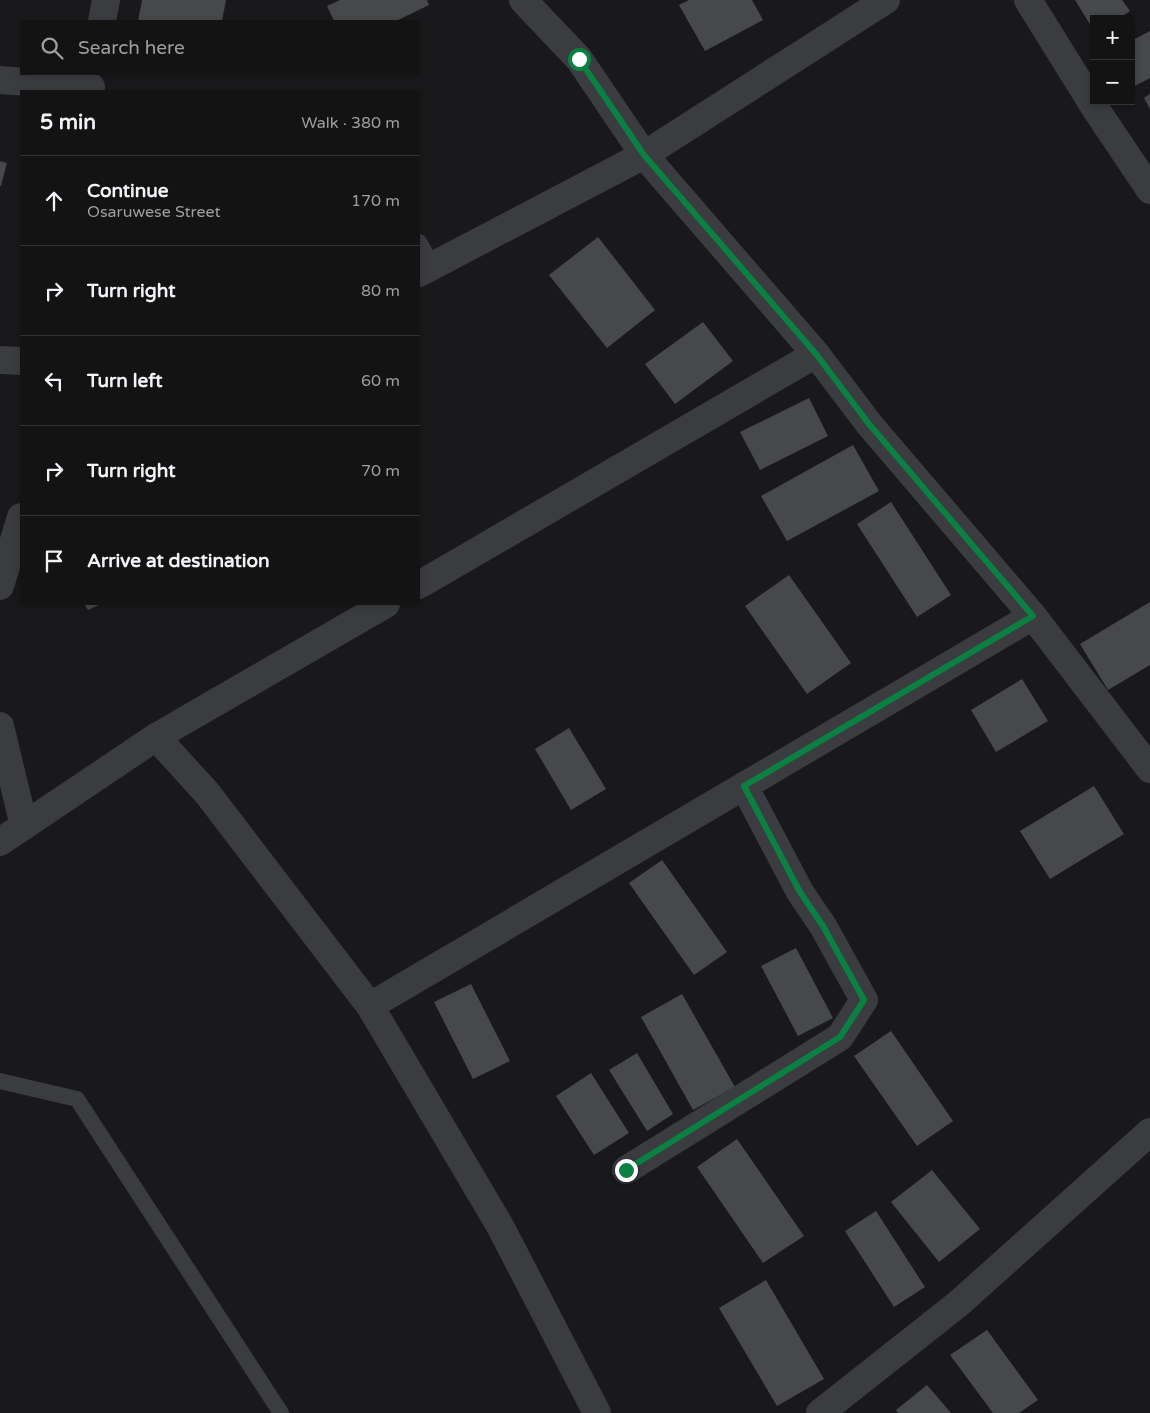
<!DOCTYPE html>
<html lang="en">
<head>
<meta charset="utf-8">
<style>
  body { margin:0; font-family:"Varela Round",sans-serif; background:#1c1c1d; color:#f1f3f6 }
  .controls { position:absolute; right:15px; top:15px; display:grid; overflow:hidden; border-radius:0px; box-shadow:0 2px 8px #0003 }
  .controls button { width:45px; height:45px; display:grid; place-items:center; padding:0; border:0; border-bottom:1px solid #323234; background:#131314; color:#f1f3f6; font:25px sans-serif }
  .stop { position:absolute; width:15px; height:15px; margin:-11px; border:4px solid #0b8043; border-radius:50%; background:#fff }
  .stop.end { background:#0b8043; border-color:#fff; box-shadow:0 1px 5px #0008 }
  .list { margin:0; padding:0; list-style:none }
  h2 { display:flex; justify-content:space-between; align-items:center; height:65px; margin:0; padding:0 20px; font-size:21px }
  h2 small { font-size:16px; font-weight:400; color:#9d9ea0 }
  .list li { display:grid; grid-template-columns:32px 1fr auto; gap:15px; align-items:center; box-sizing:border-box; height:90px; padding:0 20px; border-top:1px solid #323234 }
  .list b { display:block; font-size:19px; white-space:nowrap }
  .list p { margin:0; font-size:16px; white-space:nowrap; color:#9d9ea0 }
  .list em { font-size:16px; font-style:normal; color:#9d9ea0 }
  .icon { flex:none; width:28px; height:28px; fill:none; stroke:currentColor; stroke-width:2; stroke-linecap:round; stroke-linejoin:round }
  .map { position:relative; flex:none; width:1150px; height:1413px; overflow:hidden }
  .search { position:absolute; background:#131314; box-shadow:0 2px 8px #0003; left:20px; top:20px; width:400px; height:55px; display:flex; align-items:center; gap:12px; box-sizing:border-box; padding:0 18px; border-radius:0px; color:#9d9ea0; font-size:19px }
  .panel { position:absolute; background:#131314; box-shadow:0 2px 8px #0003; left:20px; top:90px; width:400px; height:515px; border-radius:0px }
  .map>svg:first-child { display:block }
  .building { fill:#46484b }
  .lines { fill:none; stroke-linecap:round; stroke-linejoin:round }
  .lane { stroke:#3a3c40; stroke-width:16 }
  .street { stroke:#3a3c40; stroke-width:28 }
  .route { stroke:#0b8043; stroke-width:6 }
</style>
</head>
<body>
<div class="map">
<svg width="1150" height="1413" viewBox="0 0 1150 1413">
  <rect width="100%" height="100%" fill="#19191b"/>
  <g class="building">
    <path d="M142,0H226L222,21H138Z"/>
    <path d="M340,0H427L429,5L396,21H334L327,6Z"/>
    <path d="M689,0H752L763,20L705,51L679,5Z"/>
    <path d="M1075,0H1122L1130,11L1118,19H1094V31Z"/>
    <path d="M1150,31V78L1131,88V41Z"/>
    <path d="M1150,94V109L1144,98Z"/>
    <path d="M0,161L7,163L1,186H0Z"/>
    <path d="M598,237L655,310L607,348L549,275Z"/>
    <path d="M703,322L733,361L675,404L645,364Z"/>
    <path d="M809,398L828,436L760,470L740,432Z"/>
    <path d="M853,445L879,491L787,541L761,496Z"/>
    <path d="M891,502L951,595L917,617L857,524Z"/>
    <path d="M789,575L851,663L807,694L745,606Z"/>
    <path d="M1150,602V665L1108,690L1080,644Z"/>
    <path d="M84,604H101L88,610Z"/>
    <path d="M1022,679L1048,721L996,752L971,710Z"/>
    <path d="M569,728L606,789L571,810L535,749Z"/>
    <path d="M1094,786L1124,834L1050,879L1020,831Z"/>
    <path d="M662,860L727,952L694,975L629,883Z"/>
    <path d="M796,948L833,1018L798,1036L761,966Z"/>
    <path d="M471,984L510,1061L473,1079L434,1002Z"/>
    <path d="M682,994L735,1087L693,1110L641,1017Z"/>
    <path d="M891,1031L953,1121L917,1146L854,1056Z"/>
    <path d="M637,1053L673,1114L647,1131L609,1070Z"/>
    <path d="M591,1073L629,1133L594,1155L556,1096Z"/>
    <path d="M737,1139L804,1236L763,1263L697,1167Z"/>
    <path d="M932,1170L980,1229L939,1262L891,1202Z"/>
    <path d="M876,1211L925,1287L894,1307L845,1231Z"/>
    <path d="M766,1280L824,1379L777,1406L719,1308Z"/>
    <path d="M987,1330L1038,1400L1019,1413H993L950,1355Z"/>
    <path d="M927,1385L951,1413H898L896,1410Z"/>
  </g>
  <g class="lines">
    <g class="lane">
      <path d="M419,242L433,266"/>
      <path d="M0,1081L77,1099L281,1413"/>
    </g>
    <g class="street">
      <path d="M523,0L579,59L644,155L816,354L869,424L1033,616L1150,769"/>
      <path d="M1028,0L1097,111L1150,190"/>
      <path d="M102,21L106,0"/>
      <path d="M0,80L91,87"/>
      <path d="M419,273L644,155L886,0"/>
      <path d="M0,360L21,361"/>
      <path d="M419,585L816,354"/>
      <path d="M0,586L21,517"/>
      <path d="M0,726L24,826"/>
      <path d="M156,737L207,793L370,1006L500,1226L597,1413"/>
      <path d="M0,842L156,737L386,604"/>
      <path d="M370,1006L1033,616"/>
      <path d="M626,1170L840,1037L864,1000L823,926L800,892L744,786"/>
      <path d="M820,1413L958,1304L1150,1132"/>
    </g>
  </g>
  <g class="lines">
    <path class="route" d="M579,59L644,155L816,354L869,424L1033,616L744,786L800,892L823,926L864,1000L840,1037L626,1170"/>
  </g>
</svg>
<div class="controls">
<button>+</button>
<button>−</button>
</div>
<div class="stop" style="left:579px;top:59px"></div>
<div class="stop end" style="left:626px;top:1170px"></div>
<div class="search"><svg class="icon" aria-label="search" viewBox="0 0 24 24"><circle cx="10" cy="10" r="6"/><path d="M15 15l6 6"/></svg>Search here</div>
<section class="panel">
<h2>5 min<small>Walk · 380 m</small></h2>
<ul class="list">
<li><svg class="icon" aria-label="ahead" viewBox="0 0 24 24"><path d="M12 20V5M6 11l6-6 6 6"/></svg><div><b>Continue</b><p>Osaruwese Street</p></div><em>170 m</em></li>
<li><svg class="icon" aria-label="right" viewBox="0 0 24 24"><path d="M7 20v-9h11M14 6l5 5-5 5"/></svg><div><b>Turn right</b></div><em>80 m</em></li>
<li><svg class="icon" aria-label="left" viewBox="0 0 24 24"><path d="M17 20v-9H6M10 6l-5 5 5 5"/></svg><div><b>Turn left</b></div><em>60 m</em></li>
<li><svg class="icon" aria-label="right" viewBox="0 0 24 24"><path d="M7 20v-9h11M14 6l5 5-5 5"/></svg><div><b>Turn right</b></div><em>70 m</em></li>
<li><svg class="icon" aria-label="arrive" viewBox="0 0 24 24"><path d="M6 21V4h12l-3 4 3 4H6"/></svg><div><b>Arrive at destination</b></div></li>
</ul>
</section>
</div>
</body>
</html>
